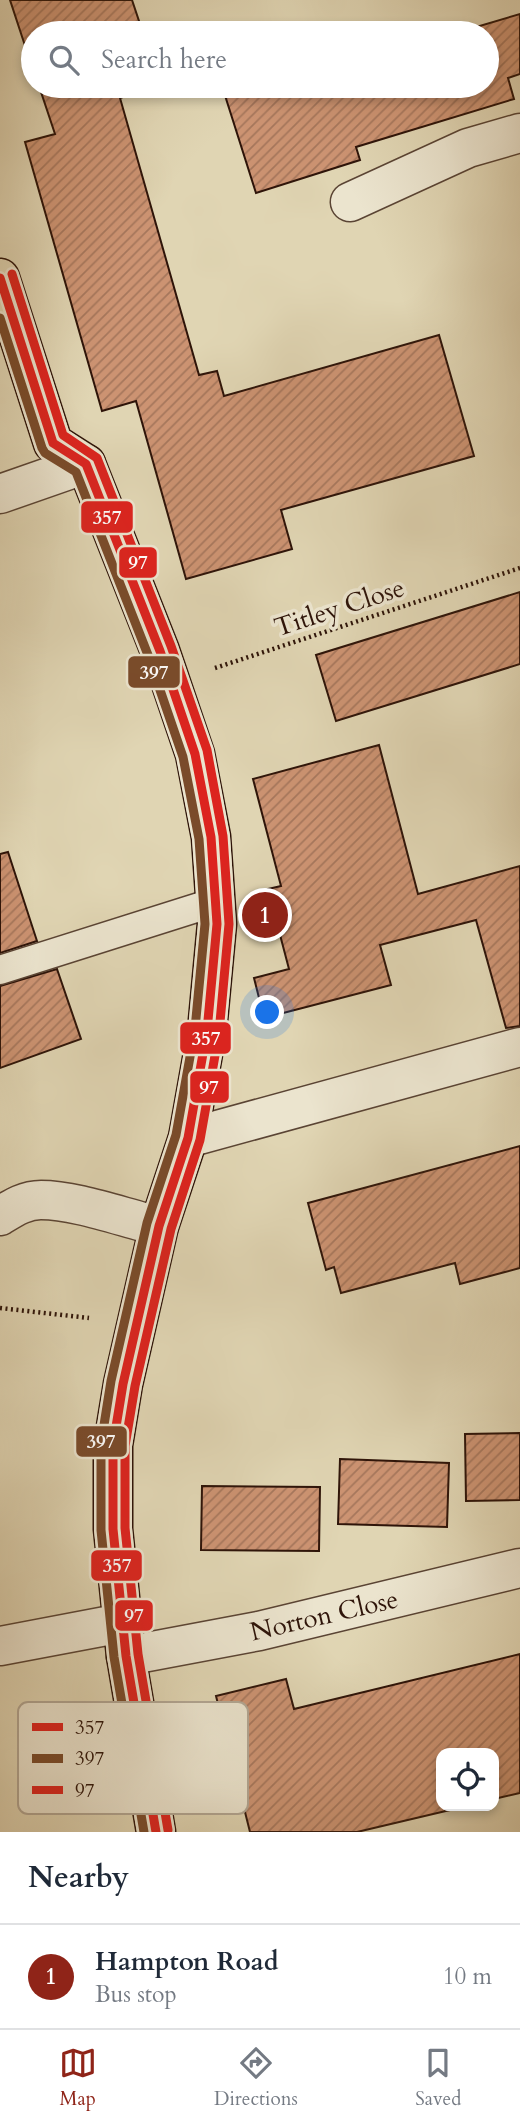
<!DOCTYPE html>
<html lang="en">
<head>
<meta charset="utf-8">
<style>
  body { margin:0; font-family:Cardo,serif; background:#f2f2f3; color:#1f2937 }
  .controls { position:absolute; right:21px; bottom:21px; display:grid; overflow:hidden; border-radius:14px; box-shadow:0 4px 10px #0003 }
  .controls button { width:63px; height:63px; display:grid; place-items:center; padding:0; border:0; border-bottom:2px solid #e0e1e3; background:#fff; color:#1f2937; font:35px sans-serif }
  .you { position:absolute; left:268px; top:1013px; width:24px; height:24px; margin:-18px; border:5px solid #fff; border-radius:50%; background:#1a73e8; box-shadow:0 0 0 10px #1a73e833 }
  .badge { display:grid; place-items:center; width:46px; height:46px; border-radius:50%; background:#8f2418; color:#fff; font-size:23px; font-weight:700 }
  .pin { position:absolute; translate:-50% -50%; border:4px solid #fff; box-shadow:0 2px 7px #0006 }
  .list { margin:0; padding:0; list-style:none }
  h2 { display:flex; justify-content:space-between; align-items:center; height:91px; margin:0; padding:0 28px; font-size:30px }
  h2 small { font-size:23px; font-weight:400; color:#747a83 }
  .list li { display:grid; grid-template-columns:46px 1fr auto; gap:21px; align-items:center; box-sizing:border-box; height:105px; padding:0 28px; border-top:2px solid #e0e1e3 }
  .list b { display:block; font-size:26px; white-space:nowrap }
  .list p { margin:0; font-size:23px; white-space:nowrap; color:#747a83 }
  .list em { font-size:23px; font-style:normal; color:#747a83 }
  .icon { flex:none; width:38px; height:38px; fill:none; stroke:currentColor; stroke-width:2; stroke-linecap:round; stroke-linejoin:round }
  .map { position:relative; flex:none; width:520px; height:1832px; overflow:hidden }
  .search { position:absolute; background:#fff; box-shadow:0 4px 10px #0003; left:21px; right:21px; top:21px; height:77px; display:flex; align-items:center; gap:18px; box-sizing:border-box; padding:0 24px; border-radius:38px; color:#747a83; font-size:26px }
  .sheet { height:196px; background:#fff }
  nav { display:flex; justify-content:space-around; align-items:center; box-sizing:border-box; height:98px; border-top:2px solid #e0e1e3; background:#fff; font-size:19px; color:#747a83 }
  nav a { display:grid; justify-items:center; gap:4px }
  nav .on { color:#8f2418 }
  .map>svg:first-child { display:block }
  .building { fill:url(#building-hatch); stroke:#2e1409; stroke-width:2 }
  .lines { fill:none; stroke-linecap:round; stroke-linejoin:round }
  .service-casing { stroke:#5a4434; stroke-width:31 }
  .minor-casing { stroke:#5a4434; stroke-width:41 }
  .primary-casing { stroke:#2e1409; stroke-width:41 }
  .path { stroke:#2e1409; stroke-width:4.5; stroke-dasharray:2 3.5; stroke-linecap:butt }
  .service { stroke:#ebe4ce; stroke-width:28 }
  .minor { stroke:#ebe4ce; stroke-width:38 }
  .primary { stroke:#e0d5b3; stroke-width:38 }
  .bus-1-casing { stroke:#ebe4ce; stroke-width:14 }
  .bus-2-casing { stroke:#ebe4ce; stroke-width:14 }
  .bus-3-casing { stroke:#ebe4ce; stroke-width:14 }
  .bus-1 { stroke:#dc241f; stroke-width:9 }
  .bus-2 { stroke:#7a4b2a; stroke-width:9 }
  .bus-3 { stroke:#dc241f; stroke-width:9 }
  .labels { text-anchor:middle; stroke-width:7; stroke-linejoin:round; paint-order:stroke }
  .street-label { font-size:26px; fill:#2e1409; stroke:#ebe4ce }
  .key { fill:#ebe4ce; stroke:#b2a693; stroke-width:2 }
  .key-label { font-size:19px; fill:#2e1409 }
  .line-badge { stroke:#ebe4ce; stroke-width:2.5 }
  .badge-label { font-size:19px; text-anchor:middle; font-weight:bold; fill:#fff }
</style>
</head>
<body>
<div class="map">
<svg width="520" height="1832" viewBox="0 0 520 1832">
  <defs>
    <pattern id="building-hatch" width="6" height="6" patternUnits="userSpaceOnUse" patternTransform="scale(1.75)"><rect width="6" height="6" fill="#cc9372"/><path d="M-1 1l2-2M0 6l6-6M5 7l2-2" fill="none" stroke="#a6775c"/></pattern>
  </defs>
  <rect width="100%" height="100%" fill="#e0d5b3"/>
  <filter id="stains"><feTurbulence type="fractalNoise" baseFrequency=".00286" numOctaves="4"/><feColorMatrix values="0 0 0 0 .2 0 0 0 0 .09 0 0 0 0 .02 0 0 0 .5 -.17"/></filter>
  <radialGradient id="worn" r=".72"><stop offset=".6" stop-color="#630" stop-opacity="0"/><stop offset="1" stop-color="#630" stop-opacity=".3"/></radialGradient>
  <g class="building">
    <path d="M10,0H132L143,33H33V70Z"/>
    <path d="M520,14V74L508,78L514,99L356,147L360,160L256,193L222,86H487V33H456Z"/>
    <path d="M39,86H157L120,98L199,375L217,371L224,396L439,335L474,456L281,510L292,549L186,579L136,401L102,411L25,142L55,134Z"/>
    <path d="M520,592V664L336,721L316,655Z"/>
    <path d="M379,745L418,894L520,866V1026L506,1028L476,920L380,945L391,985L264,1018L254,978L289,969L268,889L281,886L253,779Z"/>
    <path d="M8,852L37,941L0,953V854Z"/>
    <path d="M57,969L81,1039L0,1068V986Z"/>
    <path d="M520,1146V1268L460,1284L455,1263L341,1293L334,1267L326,1270L308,1203Z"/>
    <path d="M520,1433V1500L466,1501L465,1434Z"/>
    <path d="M340,1459L449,1463L447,1527L338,1524Z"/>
    <path d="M202,1486L320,1487L319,1551L201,1550Z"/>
    <path d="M520,1654V1793L494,1799V1753H441V1806H467L357,1832H250L216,1696L286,1679L294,1709Z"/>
  </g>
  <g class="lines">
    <g class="service-casing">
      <path id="service" d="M0,970L215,902"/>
    </g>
    <g class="minor-casing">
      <g id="minor">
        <path d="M350,202L468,148L520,133"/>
        <path d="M0,494L86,464"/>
        <path d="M188,1138L520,1047"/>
        <path d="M0,1216C13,1208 25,1200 41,1200C76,1200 124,1218 159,1226"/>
        <path d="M0,1646L122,1623"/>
        <path d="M126,1656L259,1631L520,1568"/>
      </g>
    </g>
    <g class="primary-casing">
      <path id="primary" d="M0,278L53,443L86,464L160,651L195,754L211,837L217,924L207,1031L188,1138L159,1226L123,1384L113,1445V1529L126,1656L156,1832"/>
    </g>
    <g class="path">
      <path d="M215,668L520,568"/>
      <path d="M0,1308L89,1318"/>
    </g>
    <use href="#service" class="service"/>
    <use href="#minor" class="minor"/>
    <use href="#primary" class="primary"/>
    <g class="bus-1-casing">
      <path id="bus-1" d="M0,278L53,443L86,464L160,651L195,754L211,837L217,924L207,1031L188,1138L159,1226L123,1384L113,1445V1529L126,1656L156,1832"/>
    </g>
    <g class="bus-2-casing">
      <path id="bus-2" d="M0,318L42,448L45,453L76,472L148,655L183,757L199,839L205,924L195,1029L176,1135L147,1223L111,1381L101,1444V1530L114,1657L144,1832"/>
    </g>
    <g class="bus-3-casing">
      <path id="bus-3" d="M12,274L63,435L97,458L171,646L207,750L223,836L229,924L219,1033L200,1140L171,1229L135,1386L125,1446V1528L138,1654L168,1830"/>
    </g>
    <use href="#bus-1" class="bus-1"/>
    <use href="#bus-2" class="bus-2"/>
    <use href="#bus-3" class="bus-3"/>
  </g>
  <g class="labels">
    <g class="street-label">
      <text transform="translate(339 607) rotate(-18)" y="9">Titley Close</text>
      <text transform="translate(324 1615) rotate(-13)" y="9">Norton Close</text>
    </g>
  </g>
  <rect x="18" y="1702" width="230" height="112" rx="10" class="key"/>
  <rect x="32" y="1723" width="31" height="8" fill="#dc241f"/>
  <rect x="32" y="1754" width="31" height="9" fill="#7a4b2a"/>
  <rect x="32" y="1786" width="31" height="8" fill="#dc241f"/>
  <g class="key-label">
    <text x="75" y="1734">357</text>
    <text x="75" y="1765">397</text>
    <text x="75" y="1797">97</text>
  </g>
  <g class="line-badge">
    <rect x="80" y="500" width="54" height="34" rx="7" fill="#dc241f"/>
    <rect x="118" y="546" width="40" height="33" rx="7" fill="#dc241f"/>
    <rect x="127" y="655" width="54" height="34" rx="7" fill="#7a4b2a"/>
    <rect x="179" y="1021" width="53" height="34" rx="7" fill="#dc241f"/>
    <rect x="189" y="1070" width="41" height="34" rx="7" fill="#dc241f"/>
    <rect x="75" y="1425" width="53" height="33" rx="7" fill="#7a4b2a"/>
    <rect x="90" y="1549" width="53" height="33" rx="7" fill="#dc241f"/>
    <rect x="114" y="1599" width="40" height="33" rx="7" fill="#dc241f"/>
  </g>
  <g class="badge-label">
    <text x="107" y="524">357</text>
    <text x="138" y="569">97</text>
    <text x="154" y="679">397</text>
    <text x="206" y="1045">357</text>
    <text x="209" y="1094">97</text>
    <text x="101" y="1448">397</text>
    <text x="117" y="1572">357</text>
    <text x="134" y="1622">97</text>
  </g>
  <rect width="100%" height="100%" filter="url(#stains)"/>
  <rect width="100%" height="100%" fill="url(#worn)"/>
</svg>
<div class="controls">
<button><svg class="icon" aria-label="locate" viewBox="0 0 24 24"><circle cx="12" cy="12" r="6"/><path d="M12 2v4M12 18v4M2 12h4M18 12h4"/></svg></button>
</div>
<div class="you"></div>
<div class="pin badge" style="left:265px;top:915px">1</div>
<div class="search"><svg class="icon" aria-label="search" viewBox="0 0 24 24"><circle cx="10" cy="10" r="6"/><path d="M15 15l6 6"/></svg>Search here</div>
</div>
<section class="sheet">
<h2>Nearby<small></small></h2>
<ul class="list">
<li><span class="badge">1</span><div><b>Hampton Road</b><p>Bus stop</p></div><em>10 m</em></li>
</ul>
</section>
<nav>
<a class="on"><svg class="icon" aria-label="map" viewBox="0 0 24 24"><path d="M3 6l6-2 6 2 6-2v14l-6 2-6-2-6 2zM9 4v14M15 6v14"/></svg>Map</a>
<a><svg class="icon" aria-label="directions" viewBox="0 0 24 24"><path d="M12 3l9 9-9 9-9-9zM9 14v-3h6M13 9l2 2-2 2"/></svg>Directions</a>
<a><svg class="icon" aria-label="saved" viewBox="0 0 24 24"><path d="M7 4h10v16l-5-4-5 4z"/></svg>Saved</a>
</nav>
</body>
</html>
